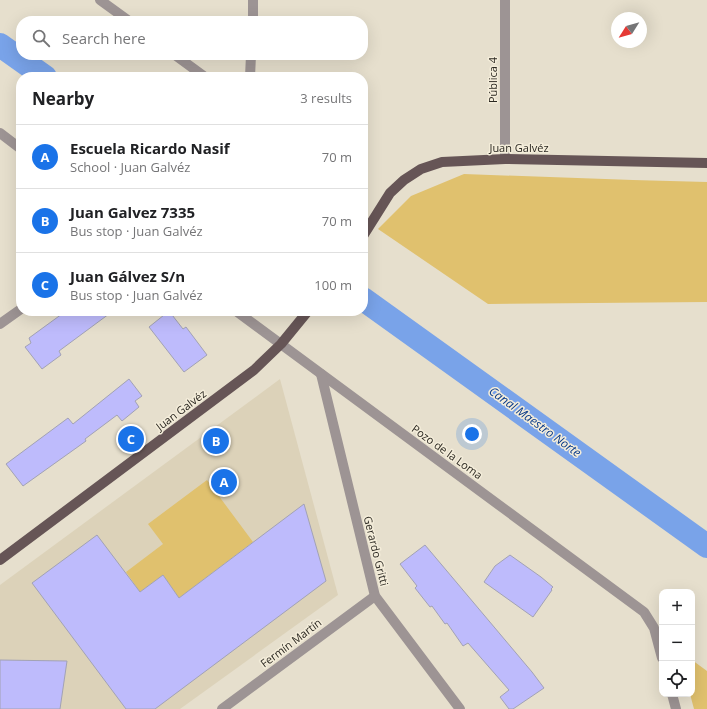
<!DOCTYPE html>
<html lang="en">
<head>
<meta charset="utf-8">
<style>
  body { margin:0; font-family:"Open Sans",sans-serif; background:#f6f6f6; color:#202124 }
  .controls { position:absolute; right:12px; bottom:12px; display:grid; overflow:hidden; border-radius:8px; box-shadow:0 4px 16px #0002 }
  .controls button { width:36px; height:36px; display:grid; place-items:center; padding:0; border:0; border-bottom:1px solid #e0e0e0; background:#fff; color:#202124; font:20px sans-serif }
  .compass { position:absolute; left:611px; top:12px; width:36px; height:36px; border-radius:50%; background:#fff; box-shadow:0 4px 16px #0002; rotate:233deg }
  .you { position:absolute; left:472px; top:434px; width:14px; height:14px; margin:-10px; border:3px solid #fff; border-radius:50%; background:#1a73e8; box-shadow:0 0 0 6px #1a73e833 }
  .badge { display:grid; place-items:center; width:26px; height:26px; border-radius:50%; background:#1a73e8; color:#fff; font-size:13px; font-weight:700 }
  .pin { position:absolute; translate:-50% -50%; border:2px solid #fff; box-shadow:0 1px 4px #0006 }
  .list { margin:0; padding:0; list-style:none }
  h2 { display:flex; justify-content:space-between; align-items:center; height:52px; margin:0; padding:0 16px; font-size:17px }
  h2 small { font-size:13px; font-weight:400; color:#757577 }
  .list li { display:grid; grid-template-columns:26px 1fr auto; gap:12px; align-items:center; box-sizing:border-box; height:64px; padding:0 16px; border-top:1px solid #e0e0e0 }
  .list b { display:block; font-size:15px; white-space:nowrap }
  .list p { margin:0; font-size:13px; white-space:nowrap; color:#757577 }
  .list em { font-size:13px; font-style:normal; color:#757577 }
  .icon { flex:none; width:22px; height:22px; fill:none; stroke:currentColor; stroke-width:2; stroke-linecap:round; stroke-linejoin:round }
  .map { position:relative; flex:none; width:707px; height:709px; overflow:hidden }
  .search { position:absolute; background:#fff; box-shadow:0 4px 16px #0002; left:16px; top:16px; width:352px; height:44px; display:flex; align-items:center; gap:10px; box-sizing:border-box; padding:0 14px; border-radius:16px; color:#757577; font-size:15px }
  .panel { position:absolute; background:#fff; box-shadow:0 4px 16px #0002; left:16px; top:72px; width:352px; height:244px; border-radius:16px }
  .map>svg:first-child { display:block }
  .built { fill:#dcd2b9 }
  .green { fill:#e0c16e }
  .lines { fill:none; stroke-linecap:round; stroke-linejoin:round }
  .canal { stroke:#79a3e9; stroke-width:24 }
  .building { fill:#bebbfc; stroke:#a2a2b4 }
  .minor { stroke:#9d9494; stroke-width:10 }
  .major { stroke:#665556; stroke-width:10 }
  .labels { text-anchor:middle; stroke-width:3; stroke-linejoin:round; paint-order:stroke }
  .street-label { font-size:11px; fill:#2b2821; stroke:#f4edda }
  .water-label { font-size:12px; font-style:italic; fill:#073989; stroke:#f4edda }
</style>
</head>
<body>
<div class="map">
<svg width="707" height="709" viewBox="0 0 707 709">
  <rect width="100%" height="100%" fill="#e6dfcd"/>
  <path class="built" d="M280,379L338,595L180,709H0V585Z"/>
  <g class="green">
    <path d="M464,174L633,180L707,182V302L488,304L378,229L411,196Z"/>
    <path d="M207,480L253,542L179,598L163,575L140,592L126,572L163,544L148,524Z"/>
    <path d="M692,660L707,671V709H694L690,694H692Z"/>
  </g>
  <g class="lines">
    <g class="canal">
      <path d="M0,45L45,77"/>
      <path d="M363,299L707,546"/>
    </g>
  </g>
  <g class="building">
    <path d="M66,311H113L59,351L61,355L42,369L25,347L31,343L29,338Z"/>
    <path d="M169,311L183,329L186,327L207,355L184,372L149,327Z"/>
    <path d="M129,379L142,396L135,401L139,407L122,421L117,415L85,439L86,441L23,486L6,464L68,418L73,424Z"/>
    <path d="M304,504L326,581L155,709H126L32,583L97,535L140,592L163,575L179,598Z"/>
    <path d="M425,545L532,672L544,688L513,709H509L500,697L509,690L468,643L463,646L447,623L445,624L432,606L430,607L415,588L417,586L400,564Z"/>
    <path d="M510,555L541,577L553,587L551,589L552,590L533,617L484,582L495,566Z"/>
    <path d="M0,660L67,661L60,709H0Z"/>
  </g>
  <g class="lines">
    <g class="minor">
      <path d="M100,0L129,21"/>
      <path d="M253,21V0"/>
      <path d="M175,55L205,77"/>
      <path d="M250,77L251,55"/>
      <path d="M0,133L21,149"/>
      <path d="M505,159V0"/>
      <path d="M236,311L644,612L654,628L662,658"/>
      <path d="M0,324L21,309"/>
      <path d="M321,374L375,596L460,709"/>
      <path d="M672,694L676,709"/>
      <path d="M222,709L375,596"/>
    </g>
    <g class="major">
      <path d="M363,236L390,193L404,180L421,169L442,162L505,159L707,163"/>
      <path d="M0,560L254,370L281,344L308,311"/>
    </g>
  </g>
  <g class="labels">
    <g class="street-label">
      <text transform="translate(493 80) rotate(-90)" y="4">Pública 4</text>
      <text x="519" y="152">Juan Galvéz</text>
      <text transform="translate(181 410) rotate(-37)" y="4">Juan Galvéz</text>
      <text transform="translate(447 452) rotate(36)" y="4">Pozo de la Loma</text>
      <text transform="translate(376 551) rotate(76)" y="4">Gerardo Gritti</text>
      <text transform="translate(291 643) rotate(-37)" y="4">Fermín Martín</text>
    </g>
    <g class="water-label">
      <text transform="translate(535 422) rotate(36)" y="4">Canal Maestro Norte</text>
    </g>
  </g>
</svg>
<div class="controls">
<button>+</button>
<button>−</button>
<button><svg class="icon" aria-label="locate" viewBox="0 0 24 24"><circle cx="12" cy="12" r="6"/><path d="M12 2v4M12 18v4M2 12h4M18 12h4"/></svg></button>
</div>
<svg class="compass" viewBox="-18 -18 36 36"><path d="M0-13l5 13h-10z" fill="#e53935"/><path d="M0 13l5-13h-10z" fill="#757577"/></svg>
<div class="you"></div>
<div class="pin badge" style="left:224px;top:482px">A</div>
<div class="pin badge" style="left:216px;top:441px">B</div>
<div class="pin badge" style="left:131px;top:439px">C</div>
<div class="search"><svg class="icon" aria-label="search" viewBox="0 0 24 24"><circle cx="10" cy="10" r="6"/><path d="M15 15l6 6"/></svg>Search here</div>
<section class="panel">
<h2>Nearby<small>3 results</small></h2>
<ul class="list">
<li><span class="badge">A</span><div><b>Escuela Ricardo Nasif</b><p>School · Juan Galvéz</p></div><em>70 m</em></li>
<li><span class="badge">B</span><div><b>Juan Galvez 7335</b><p>Bus stop · Juan Galvéz</p></div><em>70 m</em></li>
<li><span class="badge">C</span><div><b>Juan Gálvez S/n</b><p>Bus stop · Juan Galvéz</p></div><em>100 m</em></li>
</ul>
</section>
</div>
</body>
</html>
